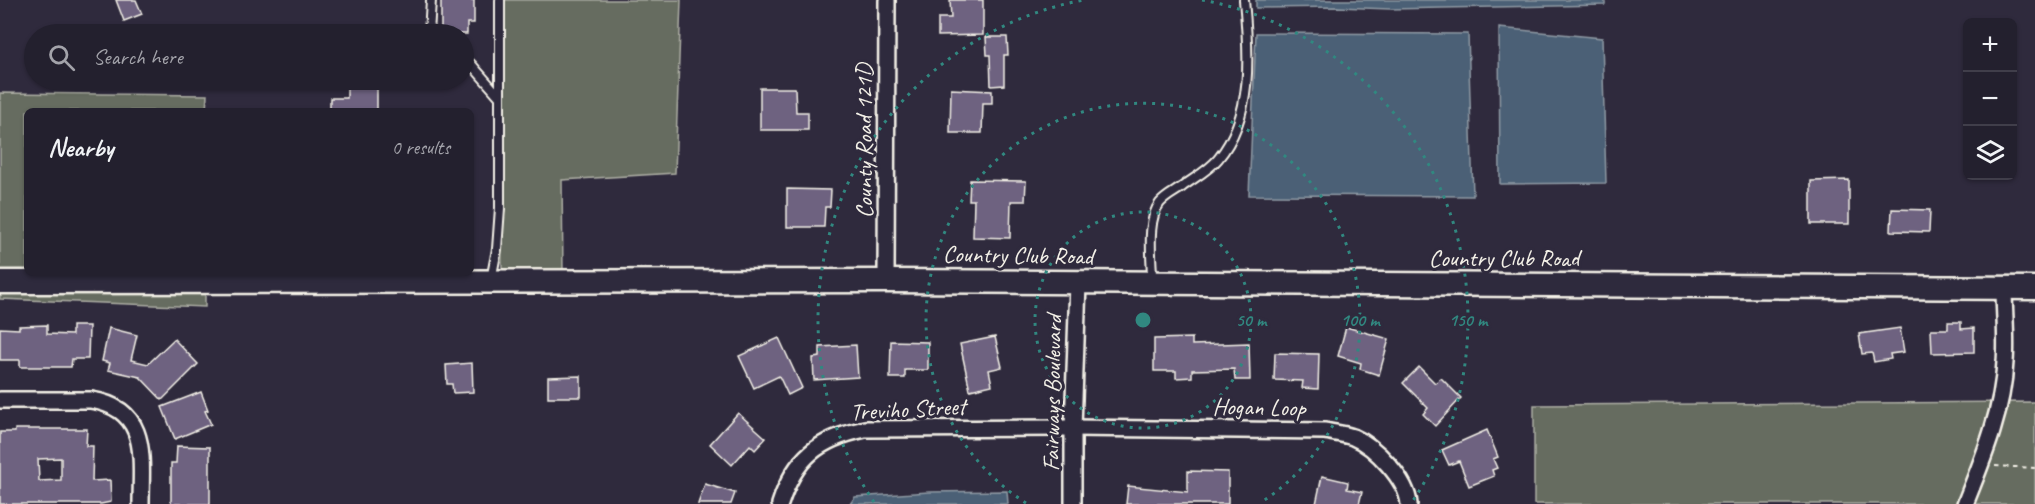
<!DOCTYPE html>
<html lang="en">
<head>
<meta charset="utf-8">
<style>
  body { margin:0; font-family:Caveat,sans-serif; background:#2f2d3a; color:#f1f3f6 }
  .controls { position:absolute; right:18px; top:18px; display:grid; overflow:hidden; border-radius:9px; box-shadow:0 2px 4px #0004 }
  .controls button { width:54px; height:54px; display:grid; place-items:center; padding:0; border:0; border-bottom:2px solid #403e4a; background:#23202e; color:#f1f3f6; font:30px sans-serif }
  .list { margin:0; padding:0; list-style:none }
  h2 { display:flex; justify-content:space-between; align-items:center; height:78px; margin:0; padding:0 24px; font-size:26px }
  h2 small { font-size:20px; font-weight:400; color:#a3a3aa }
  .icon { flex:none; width:33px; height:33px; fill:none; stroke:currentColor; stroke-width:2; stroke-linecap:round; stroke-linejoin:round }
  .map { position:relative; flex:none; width:2035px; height:504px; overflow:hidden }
  .search { position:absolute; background:#23202e; box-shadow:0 2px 4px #0004; left:24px; top:24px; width:450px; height:66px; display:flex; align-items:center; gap:15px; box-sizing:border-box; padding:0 21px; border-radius:33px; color:#a3a3aa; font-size:22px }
  .panel { position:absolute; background:#23202e; box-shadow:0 2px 4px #0004; left:24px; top:108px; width:450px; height:168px; border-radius:9px }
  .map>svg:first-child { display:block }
  .green { fill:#666c60; stroke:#adaea4; stroke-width:1.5 }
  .water { fill:#4b6076; stroke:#8f9aa4; stroke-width:1.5 }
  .building { fill:#6e6280; stroke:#f4f1e8; stroke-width:1.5; fill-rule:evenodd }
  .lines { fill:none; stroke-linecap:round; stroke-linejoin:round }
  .lane-casing { stroke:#f4f1e8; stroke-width:12 }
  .street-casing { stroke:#f4f1e8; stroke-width:20 }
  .secondary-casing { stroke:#f4f1e8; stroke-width:27 }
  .path { stroke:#f4f1e8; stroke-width:2; stroke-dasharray:4.5 4.5; stroke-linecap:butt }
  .lane { stroke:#2f2a3d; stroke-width:8 }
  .street { stroke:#2f2a3d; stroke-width:15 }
  .secondary { stroke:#2f2a3d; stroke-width:22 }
  .ring { fill:none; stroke:#318880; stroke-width:3; stroke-dasharray:3 6 }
  .labels { text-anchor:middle; stroke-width:6; stroke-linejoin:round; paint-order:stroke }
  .street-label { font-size:24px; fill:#f4f1e8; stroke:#2f2a3d }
  .centre { fill:#318880; stroke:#2f2a3d; stroke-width:3 }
  .ring-label { font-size:18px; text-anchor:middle; font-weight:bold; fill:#318880; stroke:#2f2a3d; stroke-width:6; stroke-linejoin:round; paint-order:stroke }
</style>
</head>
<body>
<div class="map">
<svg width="2035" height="504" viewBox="0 0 2035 504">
  <rect width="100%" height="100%" fill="#2f2a3d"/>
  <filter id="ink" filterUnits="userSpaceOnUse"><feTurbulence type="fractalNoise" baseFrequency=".0167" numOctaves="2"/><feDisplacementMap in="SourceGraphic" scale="12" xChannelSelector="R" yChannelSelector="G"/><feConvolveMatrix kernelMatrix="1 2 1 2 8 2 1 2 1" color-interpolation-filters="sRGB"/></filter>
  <g filter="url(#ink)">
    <g class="green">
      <path d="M500,0H681L675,173L562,180L563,274H502Z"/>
      <path d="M0,93L207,95L206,111H27V273L0,274Z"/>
      <path d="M0,289H205V307L0,299Z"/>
      <path d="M2035,402V504H1534V405Z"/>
    </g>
    <g class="water">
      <path d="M1256,0H1605V5L1390,9L1337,7L1256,8Z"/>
      <path d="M1499,28L1602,38L1606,183L1500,184Z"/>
      <path d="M1256,33L1468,34L1473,196L1249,195Z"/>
      <path d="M1007,491L1008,504H850L855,497L929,492Z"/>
    </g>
    <g class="building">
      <path d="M116,0H136L142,14L124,21Z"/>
      <path d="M441,0H474V23H467V34H445V30H441Z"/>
      <path d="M950,0H983V35L938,36V18H951Z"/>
      <path d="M986,37H1007L1008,55H1004V85L991,86L990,55H987Z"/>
      <path d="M347,86H377V111H330V98H347Z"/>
      <path d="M760,88H795L796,112H808V130H760Z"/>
      <path d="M951,89L992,91V103H983L982,133H950Z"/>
      <path d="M970,180L1026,181L1025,201H1011L1010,238L973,237L974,200H969Z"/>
      <path d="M1849,180V224H1811V181Z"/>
      <path d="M787,189L831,190L830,207H825L824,227H787Z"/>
      <path d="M1892,209L1930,210L1929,232L1891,231Z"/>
      <path d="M1948,322H1961V329L1974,328V352L1932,353L1931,329H1948Z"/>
      <path d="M47,325V334L72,335V326H89L88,359H72L71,367H20V360H0V328L19,329V326Z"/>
      <path d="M1346,327L1389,339L1379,375L1360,369L1361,363L1338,356Z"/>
      <path d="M109,328L137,335L131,360L148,364L174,339L198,364L162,400L140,377L108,370L110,363L102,361Z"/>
      <path d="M1900,328L1904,352L1890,354L1891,359L1874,362L1872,353L1862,354L1859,334Z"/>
      <path d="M995,337L1002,367L989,370L992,385L970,390L960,344Z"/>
      <path d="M779,338L802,388L788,395L779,376L754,388L739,356Z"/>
      <path d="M1192,338V345L1249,343L1250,380H1235L1234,369L1192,370V377L1176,378V371H1154V339Z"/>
      <path d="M891,341L928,342V370H905V378H890Z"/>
      <path d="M856,345L858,377L814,380L813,358L820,357V347Z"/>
      <path d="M1275,353L1319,354L1318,389L1302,388L1303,381L1274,380Z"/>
      <path d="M472,363L473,392L453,393L452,384H447L446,365Z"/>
      <path d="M1419,367L1435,383L1441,378L1461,398L1435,426L1423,414L1428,408L1403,383Z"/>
      <path d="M581,376V397H548V377Z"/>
      <path d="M201,392L208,410L205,411L211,424L175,439L162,407Z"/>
      <path d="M738,413L766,438L755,450L750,445L732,465L710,444Z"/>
      <path d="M15,429H87L86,446H93L92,481L110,480L111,502L101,504H0V432H15ZM61,458V480L39,481L38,459Z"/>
      <path d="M1487,430L1498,457L1493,459L1497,468L1492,470L1494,476L1469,486L1459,461L1449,465L1442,450Z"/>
      <path d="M177,446L210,447V504H171V463H176Z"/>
      <path d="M1188,471L1228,472V504H1126L1128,486L1188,492Z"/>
      <path d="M1322,476L1348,482L1347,489L1362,492L1359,504H1316Z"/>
      <path d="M705,484L735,493L731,504H698Z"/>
    </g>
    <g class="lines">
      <g class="lane-casing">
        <g id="lane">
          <path d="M429,34L431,0"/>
          <path d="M464,59L471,64L499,96"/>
          <path d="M1152,279C1152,258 1146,220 1160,203C1166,196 1175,192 1182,187C1194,178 1209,170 1218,159C1254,116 1249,52 1244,0"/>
          <path d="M491,280L497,249L500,208V0"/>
        </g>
      </g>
      <g class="street-casing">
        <g id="street">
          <path d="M886,281L887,0"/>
          <path d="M0,400H91C150,409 141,458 141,504"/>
          <path d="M780,504C795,457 819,439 865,429L1073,428L1325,431C1334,433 1345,434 1353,437C1375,446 1407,480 1409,504"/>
          <path d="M1073,504V428L1078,283"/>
          <path d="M1965,504C1983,459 2003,411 2005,362C2007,338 2004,312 2004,288"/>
        </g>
      </g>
      <g class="secondary-casing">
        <path id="secondary" d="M0,282L886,281L2035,288"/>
      </g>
      <path class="path" d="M1995,466L2035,468"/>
      <use href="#lane" class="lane"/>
      <use href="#street" class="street"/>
      <use href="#secondary" class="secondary"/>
    </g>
  </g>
  <g class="ring">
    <circle cx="1143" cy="320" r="108"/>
    <path d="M1026 503A217 217 0 1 1 1260 503"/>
    <path d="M874 502A325 325 0 0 1 1084 0M1202 0A325 325 0 0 1 1412 502"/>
  </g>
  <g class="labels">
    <g class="street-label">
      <text transform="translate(864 141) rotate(-90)" y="8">County Road 121D</text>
      <text transform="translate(1018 255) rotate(1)" y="8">Country Club Road</text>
      <text x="1504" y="266">Country Club Road</text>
      <text transform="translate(1052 393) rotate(-89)" y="8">Fairways Boulevard</text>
      <text transform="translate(1259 407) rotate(1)" y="8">Hogan Loop</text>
      <text transform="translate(908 409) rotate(-3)" y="8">Treviho Street</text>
    </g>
  </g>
  <circle cx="1143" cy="320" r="9" class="centre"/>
  <g class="ring-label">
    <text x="1251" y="326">50 m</text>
    <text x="1360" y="326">100 m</text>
    <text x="1468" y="326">150 m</text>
  </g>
</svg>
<div class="controls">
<button>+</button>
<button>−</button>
<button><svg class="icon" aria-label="layers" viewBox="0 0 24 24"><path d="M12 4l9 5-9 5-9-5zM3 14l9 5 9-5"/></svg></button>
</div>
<div class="search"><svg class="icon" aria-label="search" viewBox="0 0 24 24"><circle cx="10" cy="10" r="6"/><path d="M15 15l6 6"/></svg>Search here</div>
<section class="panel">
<h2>Nearby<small>0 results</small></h2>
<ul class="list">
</ul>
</section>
</div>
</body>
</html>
